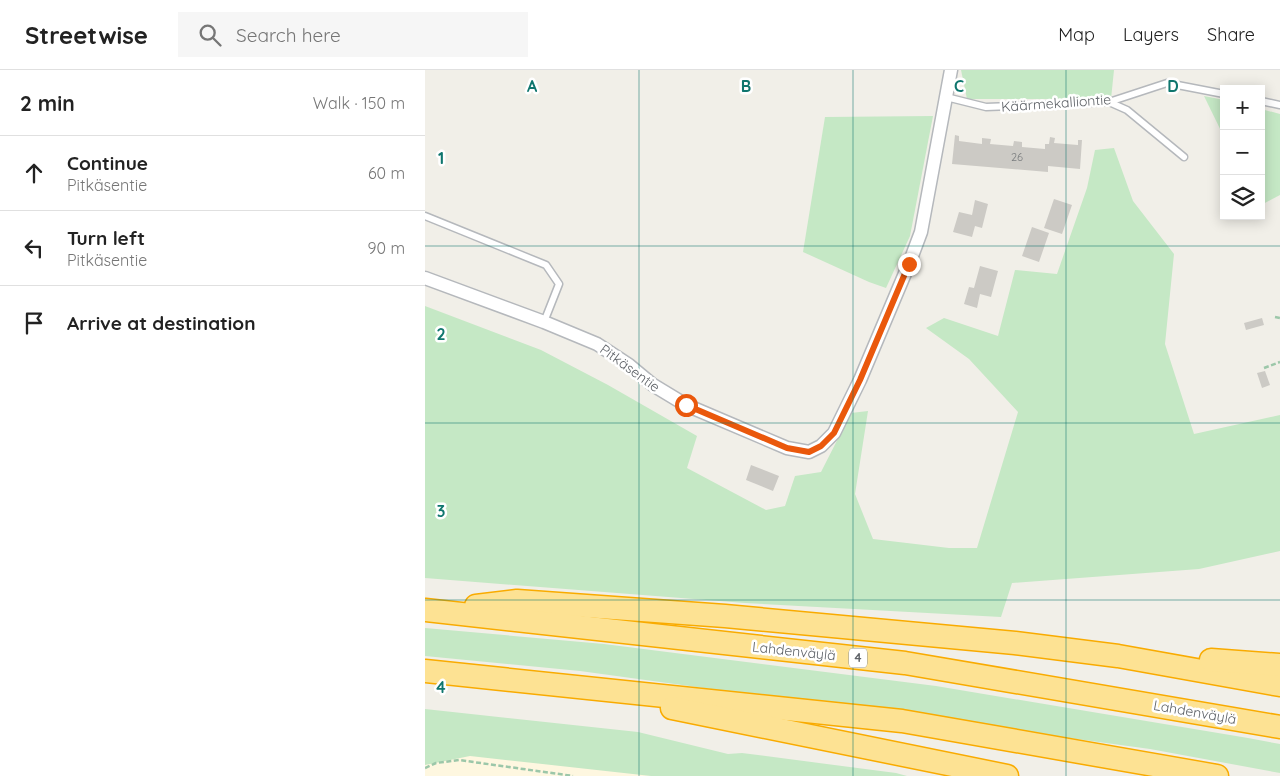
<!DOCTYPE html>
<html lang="en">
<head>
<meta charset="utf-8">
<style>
  body { margin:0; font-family:Quicksand,sans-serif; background:#f6f6f6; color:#222 }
  .controls { position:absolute; right:15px; top:15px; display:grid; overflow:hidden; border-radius:0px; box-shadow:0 2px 12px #0003 }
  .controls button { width:45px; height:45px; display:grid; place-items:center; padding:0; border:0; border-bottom:1px solid #e0e0e0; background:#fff; color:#222; font:25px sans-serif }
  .stop { position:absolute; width:15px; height:15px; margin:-11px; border:4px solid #ea580c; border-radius:50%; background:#fff }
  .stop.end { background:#ea580c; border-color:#fff; box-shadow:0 1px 5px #0008 }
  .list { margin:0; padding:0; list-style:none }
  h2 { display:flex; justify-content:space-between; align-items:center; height:65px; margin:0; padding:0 20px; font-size:21px }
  h2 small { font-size:16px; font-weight:400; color:#767676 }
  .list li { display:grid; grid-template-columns:32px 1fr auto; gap:15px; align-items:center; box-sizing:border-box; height:75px; padding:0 20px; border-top:1px solid #e0e0e0 }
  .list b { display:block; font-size:19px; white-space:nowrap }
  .list p { margin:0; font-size:16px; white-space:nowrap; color:#767676 }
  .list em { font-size:16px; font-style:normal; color:#767676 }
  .icon { flex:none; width:28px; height:28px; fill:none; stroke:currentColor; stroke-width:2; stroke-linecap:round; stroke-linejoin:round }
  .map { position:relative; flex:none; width:855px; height:706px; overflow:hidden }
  header { display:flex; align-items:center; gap:30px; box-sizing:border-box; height:70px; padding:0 25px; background:#fff; border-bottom:1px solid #e0e0e0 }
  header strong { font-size:24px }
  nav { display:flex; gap:28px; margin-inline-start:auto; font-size:18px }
  .search { width:350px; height:45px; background:#f6f6f6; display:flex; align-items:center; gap:12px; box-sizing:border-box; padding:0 18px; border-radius:0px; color:#767676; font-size:19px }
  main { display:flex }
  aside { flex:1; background:#fff }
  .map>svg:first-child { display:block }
  .commercial { fill:#fef7e0 }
  .green { fill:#c5e8c5 }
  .building { fill:#cccac5 }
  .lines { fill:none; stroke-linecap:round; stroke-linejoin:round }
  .service-casing { stroke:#b5b8bc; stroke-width:9 }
  .minor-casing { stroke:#b5b8bc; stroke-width:15 }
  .motorway-casing { stroke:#f9ab00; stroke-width:25 }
  .path { stroke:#9cc7a9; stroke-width:2.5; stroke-dasharray:5 2.5; stroke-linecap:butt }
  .service { stroke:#fff; stroke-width:6 }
  .minor { stroke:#fff; stroke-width:12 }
  .motorway { stroke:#fde293; stroke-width:22 }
  .route { stroke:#ea580c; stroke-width:6 }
  .grid { fill:none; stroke:#0f766e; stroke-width:1; stroke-opacity:0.55 }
  .labels { text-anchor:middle; stroke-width:5; stroke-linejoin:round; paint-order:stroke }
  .number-label { font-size:11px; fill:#7a7d7f }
  .shield { fill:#fff; stroke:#8f9295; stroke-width:1 }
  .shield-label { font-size:12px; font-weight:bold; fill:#5f6368 }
  .street-label { font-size:14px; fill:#5f6368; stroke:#fff }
  .grid-label { font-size:16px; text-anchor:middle; font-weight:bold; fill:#0f766e; stroke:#fff; stroke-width:5; stroke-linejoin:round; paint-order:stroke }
</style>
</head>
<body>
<header>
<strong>Streetwise</strong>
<div class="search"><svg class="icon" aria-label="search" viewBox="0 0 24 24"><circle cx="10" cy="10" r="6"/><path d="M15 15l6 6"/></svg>Search here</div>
<nav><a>Map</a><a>Layers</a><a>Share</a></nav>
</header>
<main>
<aside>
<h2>2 min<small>Walk · 150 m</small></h2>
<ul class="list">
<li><svg class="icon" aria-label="ahead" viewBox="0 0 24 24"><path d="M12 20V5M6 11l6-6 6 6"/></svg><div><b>Continue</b><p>Pitkäsentie</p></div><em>60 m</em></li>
<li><svg class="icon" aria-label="left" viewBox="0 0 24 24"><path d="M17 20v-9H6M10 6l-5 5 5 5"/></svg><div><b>Turn left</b><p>Pitkäsentie</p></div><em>90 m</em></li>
<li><svg class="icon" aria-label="arrive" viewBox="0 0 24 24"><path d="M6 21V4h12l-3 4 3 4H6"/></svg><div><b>Arrive at destination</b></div></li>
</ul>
</aside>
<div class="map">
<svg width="855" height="706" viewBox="0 0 855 706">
  <rect width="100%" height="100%" fill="#f1efe8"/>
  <path class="commercial" d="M0,680L238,706H0Z"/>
  <g class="green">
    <path d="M536,0H689L686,29H542Z"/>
    <path d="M779,26L799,30V67Z"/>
    <path d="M836,39L855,44V125L836,135Z"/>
    <path d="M508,46L485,166L461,218L444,212L378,182L400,47Z"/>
    <path d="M689,78L708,131L749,184L740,274L769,364L855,345V481L774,499L587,513L576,547L320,533L0,508V236L116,280L183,315L272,366L262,398L341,440L360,436L370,406L396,402L426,343L443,341L430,424L448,469L524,478H552L593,342L544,289L501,258L519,248L573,266L590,200L632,204L662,118L670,80Z"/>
    <path d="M0,558L179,574L511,616L823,668L855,674V703L725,679L155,601L0,586Z"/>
    <path d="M0,639L213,662L303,684L317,683L471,703L482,706H226L45,686L0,695Z"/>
  </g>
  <g class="building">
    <path d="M530,65L534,66V71L557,74V68L566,69L565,74L588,76L589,71L597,72V77L620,79V74H624L625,67L630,68L629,73L653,75V70H657L655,99L623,96V102L527,94Z"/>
    <path d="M629,129L647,135L637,164L619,158Z"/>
    <path d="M550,130L563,134L557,158L550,156L547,167L528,162L534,142L547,145Z"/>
    <path d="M607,157L624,163L614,192L597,186Z"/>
    <path d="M555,196L573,201L566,227L555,224L552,238L539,234L544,217L549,218Z"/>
    <path d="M837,248L839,255L821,260L819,253Z"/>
    <path d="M840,301L845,315L837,318L832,303Z"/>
    <path d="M326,395L354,406L348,421L321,410Z"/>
  </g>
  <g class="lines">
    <g class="service-casing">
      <g id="service">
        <path d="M521,27L561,37L684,32L742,13L799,24"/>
        <path d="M836,31L855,35"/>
        <path d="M684,32L702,40L759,87"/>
        <path d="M0,146L121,195L134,214L119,252"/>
      </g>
    </g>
    <g class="minor-casing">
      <path id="minor" d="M0,208L119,252L172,274L204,295L228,315L261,335L362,378L384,382L396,376L409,363L435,310L484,194L496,162L526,0"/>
    </g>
    <g class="motorway-casing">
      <g id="motorway">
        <path d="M51,536L92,531L300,546L590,573L693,586L855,615"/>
        <path d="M0,540L480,593L855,657"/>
        <path d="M786,590L855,595"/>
        <path d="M0,601L477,651L792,706"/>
        <path d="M247,638L582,706"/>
      </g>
    </g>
    <g class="path">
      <path d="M850,247L855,248"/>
      <path d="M839,298L855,292"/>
      <path d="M0,698L11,693L34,690L148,706"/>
    </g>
    <use href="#service" class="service"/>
    <use href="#minor" class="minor"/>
    <use href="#motorway" class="motorway"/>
  </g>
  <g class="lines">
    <path class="route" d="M261,335L362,378L384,382L396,376L409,363L435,310L484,194"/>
  </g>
  <path class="grid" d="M214,0V706M428,0V706M641,0V706M0,176H855M0,353H855M0,530H855"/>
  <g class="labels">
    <g class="number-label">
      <text x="592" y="91">26</text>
    </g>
    <rect class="shield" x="424" y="578.5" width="18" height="19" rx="4"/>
    <g class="shield-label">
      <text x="433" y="592">4</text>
    </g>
    <g class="street-label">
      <text transform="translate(631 33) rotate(-4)" y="5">Käärmekalliontie</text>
      <text transform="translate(205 298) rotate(36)" y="5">Pitkäsentie</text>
      <text transform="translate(369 581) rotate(6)" y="5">Lahdenväylä</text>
      <text transform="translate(770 642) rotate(10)" y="5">Lahdenväylä</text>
    </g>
  </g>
  <g class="grid-label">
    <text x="107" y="22">A</text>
    <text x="321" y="22">B</text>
    <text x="534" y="22">C</text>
    <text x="748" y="22">D</text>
    <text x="16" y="94">1</text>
    <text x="16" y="270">2</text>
    <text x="16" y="447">3</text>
    <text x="16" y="623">4</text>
  </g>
</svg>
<div class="controls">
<button>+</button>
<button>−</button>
<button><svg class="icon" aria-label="layers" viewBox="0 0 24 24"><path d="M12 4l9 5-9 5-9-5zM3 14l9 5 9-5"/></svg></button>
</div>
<div class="stop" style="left:261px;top:335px"></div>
<div class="stop end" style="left:484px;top:194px"></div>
</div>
</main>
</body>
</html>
